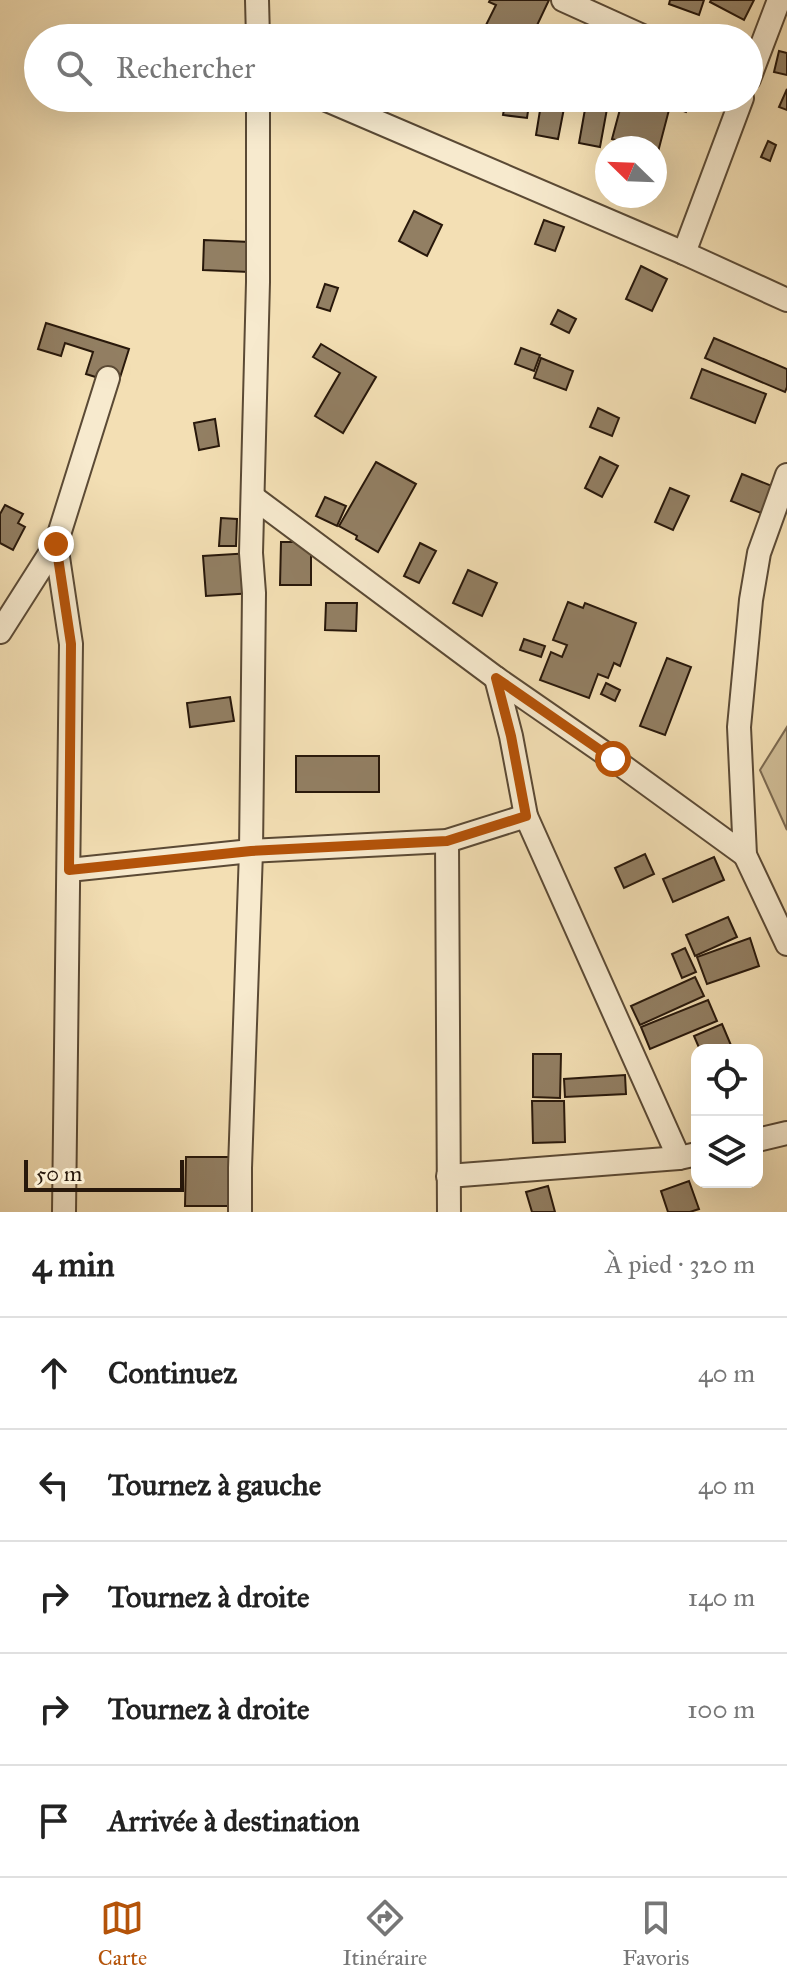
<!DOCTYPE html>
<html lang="fr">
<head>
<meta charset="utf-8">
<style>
  body { margin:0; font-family:"IM FELL Great Primer",serif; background:#f6f6f6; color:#222 }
  .controls { position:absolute; right:24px; bottom:24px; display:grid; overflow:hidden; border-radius:16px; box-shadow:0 8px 32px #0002 }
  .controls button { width:72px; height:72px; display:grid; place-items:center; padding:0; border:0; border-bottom:2px solid #e0e0e0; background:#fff; color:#222; font:40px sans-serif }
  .compass { position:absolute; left:595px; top:136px; width:72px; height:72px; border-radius:50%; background:#fff; box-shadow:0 8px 32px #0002; rotate:293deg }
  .scale { position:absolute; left:24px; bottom:20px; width:160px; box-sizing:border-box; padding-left:8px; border:4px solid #28180b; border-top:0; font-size:22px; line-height:28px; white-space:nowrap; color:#28180b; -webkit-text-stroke:6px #f7eace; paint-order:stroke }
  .stop { position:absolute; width:24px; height:24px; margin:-18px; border:6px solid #b45309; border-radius:50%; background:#fff }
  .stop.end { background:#b45309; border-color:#fff; box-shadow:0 2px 8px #0008 }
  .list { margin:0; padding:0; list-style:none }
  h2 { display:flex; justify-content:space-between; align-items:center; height:104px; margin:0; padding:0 32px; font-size:34px }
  h2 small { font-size:26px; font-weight:400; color:#767676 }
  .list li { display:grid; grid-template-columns:52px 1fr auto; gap:24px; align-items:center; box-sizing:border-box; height:112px; padding:0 32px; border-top:2px solid #e0e0e0 }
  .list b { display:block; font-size:30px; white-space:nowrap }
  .list em { font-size:26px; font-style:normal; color:#767676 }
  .icon { flex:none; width:44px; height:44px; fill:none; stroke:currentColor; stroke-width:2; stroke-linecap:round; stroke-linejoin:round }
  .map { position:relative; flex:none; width:787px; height:1212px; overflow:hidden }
  .search { position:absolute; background:#fff; box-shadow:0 8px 32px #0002; left:24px; right:24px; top:24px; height:88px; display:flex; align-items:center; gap:20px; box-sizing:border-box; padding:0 28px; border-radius:44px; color:#767676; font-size:30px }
  .sheet { height:664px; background:#fff }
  nav { display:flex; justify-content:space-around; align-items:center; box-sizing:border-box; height:112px; border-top:2px solid #e0e0e0; background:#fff; font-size:22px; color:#767676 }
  nav a { display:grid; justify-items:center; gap:4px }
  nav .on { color:#b45309 }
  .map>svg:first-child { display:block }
  .green { fill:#d0bd97; stroke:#7c6a51; stroke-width:2 }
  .building { fill:#927f63; stroke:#28180b; stroke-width:2 }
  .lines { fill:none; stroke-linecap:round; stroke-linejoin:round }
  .minor-casing { stroke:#5b4a35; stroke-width:26 }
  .minor { stroke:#f7eace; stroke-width:22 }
  .route { stroke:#b45309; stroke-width:10 }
</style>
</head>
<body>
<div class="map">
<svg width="787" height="1212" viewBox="0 0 787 1212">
  <rect width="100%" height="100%" fill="#f3dfb4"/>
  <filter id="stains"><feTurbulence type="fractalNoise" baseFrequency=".0025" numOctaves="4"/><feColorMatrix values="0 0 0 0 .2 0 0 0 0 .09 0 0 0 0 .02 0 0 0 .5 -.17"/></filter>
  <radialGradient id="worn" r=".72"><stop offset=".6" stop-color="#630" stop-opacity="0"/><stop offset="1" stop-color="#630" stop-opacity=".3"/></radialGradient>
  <path class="green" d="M787,727V830L760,770Z"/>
  <g class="building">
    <path d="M490,0H549L531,38H507L485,27L496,5L489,2Z"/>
    <path d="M670,0H704L699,15L669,4Z"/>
    <path d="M711,0H754L744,20L710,2Z"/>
    <path d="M779,51L787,53V75L774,72Z"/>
    <path d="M787,89V110L779,107Z"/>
    <path d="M506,98H530L527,118L503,115Z"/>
    <path d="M542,98H566L558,139L536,135Z"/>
    <path d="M587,98H609L600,147L579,143Z"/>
    <path d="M623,98H641L670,106L658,152L655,151V148H645L612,139Z"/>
    <path d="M674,98H692L686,112L670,106Z"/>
    <path d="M768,141L776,145L770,161L761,157Z"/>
    <path d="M414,211L442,225L427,256L399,241Z"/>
    <path d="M544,220L564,227L555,251L535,244Z"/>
    <path d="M204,240L250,242L249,272L203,270Z"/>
    <path d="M641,266L667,279L652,311L626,299Z"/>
    <path d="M325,284L338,288L330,311L317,307Z"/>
    <path d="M558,310L576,319L569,333L551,324Z"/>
    <path d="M46,323L129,349L118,384L86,374L93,352L65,343L61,356L38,349Z"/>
    <path d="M714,338L787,369V387L785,392L705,358Z"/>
    <path d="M321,344L376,377L343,433L315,416L340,373L313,357Z"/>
    <path d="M521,348L540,355L534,371L515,364Z"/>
    <path d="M541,358L573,371L566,390L534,378Z"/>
    <path d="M702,369L766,394L755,423L691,398Z"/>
    <path d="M598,408L619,418L612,436L590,427Z"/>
    <path d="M215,419L219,446L199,450L194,423Z"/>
    <path d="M600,457L618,466L602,497L585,488Z"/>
    <path d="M376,462L416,484L378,552L356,539L357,536L339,526Z"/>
    <path d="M742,474L772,486L761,513L731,501Z"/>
    <path d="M670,488L689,496L673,530L655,522Z"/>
    <path d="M325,497L346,506L337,526L316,516Z"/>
    <path d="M5,505L23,514L18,523L25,527L13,550L0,543V514Z"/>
    <path d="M221,518L237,519L236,546H219Z"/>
    <path d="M281,542H311V585H280Z"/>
    <path d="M420,543L436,551L419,583L404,576Z"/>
    <path d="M251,553L254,593L206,596L203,556Z"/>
    <path d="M468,570L497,583L482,616L453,603Z"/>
    <path d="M568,602L583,608L585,603L636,623L620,666L614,663L608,678L598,674L589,698L540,680L551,652L562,657L567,645L553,640Z"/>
    <path d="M326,603H357L356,631L325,630Z"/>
    <path d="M524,639L545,646L541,657L520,650Z"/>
    <path d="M667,658L691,667L665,735L640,726Z"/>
    <path d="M606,683L620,690L615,701L601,694Z"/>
    <path d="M230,697L234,721L190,727L187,703Z"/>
    <rect x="296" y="756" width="83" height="36"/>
    <path d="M645,854L654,874L624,888L615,868Z"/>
    <path d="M714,857L724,880L673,902L663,879Z"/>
    <path d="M728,917L737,937L695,956L686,935Z"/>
    <path d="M750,938L759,966L707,984L697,957Z"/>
    <path d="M685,948L696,972L682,978L672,954Z"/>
    <path d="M695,977L704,996L640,1025L631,1006Z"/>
    <path d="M708,1000L717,1021L650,1049L641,1027Z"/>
    <path d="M722,1024L733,1050H700L694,1036Z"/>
    <path d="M533,1054H561L560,1098L533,1097Z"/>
    <path d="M625,1075L626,1094L565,1097L564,1079Z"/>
    <path d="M532,1101H564L565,1142L533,1143Z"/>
    <path d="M186,1157H235L234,1188L229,1191L228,1206H185Z"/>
    <path d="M689,1181L699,1209L690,1212H668L661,1191Z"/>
    <path d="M548,1186L555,1212H532L526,1192Z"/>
  </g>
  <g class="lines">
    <g class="minor-casing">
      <g id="minor">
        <path d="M257,0L258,38"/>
        <path d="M563,0L647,38"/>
        <path d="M749,79L779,0"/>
        <path d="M322,98L684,253L787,300"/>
        <path d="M684,253L742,98"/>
        <path d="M787,475L759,553L751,600L739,727L745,855L787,944"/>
        <path d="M253,497L496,678L613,759L745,855"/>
        <path d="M56,544L71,644L64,1212"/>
        <path d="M0,632L56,544L108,378"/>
        <path d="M496,678L511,736L526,816L679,1158"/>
        <path d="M447,841L449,1212"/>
        <path d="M69,870L251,851L447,841L526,816"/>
        <path d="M757,1140L787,1133"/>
        <path d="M448,1176L679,1158L697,1154"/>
        <path d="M240,1212V1168L251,851L254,593L251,553L258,282V98"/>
      </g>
    </g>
    <use href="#minor" class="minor"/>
  </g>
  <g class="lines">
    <path class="route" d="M56,544L71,644L69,870L251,851L447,841L526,816L511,736L496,678L613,759"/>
  </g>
  <rect width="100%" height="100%" filter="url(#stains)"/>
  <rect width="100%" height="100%" fill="url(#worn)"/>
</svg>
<div class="controls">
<button><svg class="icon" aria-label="locate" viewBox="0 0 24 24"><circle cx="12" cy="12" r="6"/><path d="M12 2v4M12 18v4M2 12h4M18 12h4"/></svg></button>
<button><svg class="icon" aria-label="layers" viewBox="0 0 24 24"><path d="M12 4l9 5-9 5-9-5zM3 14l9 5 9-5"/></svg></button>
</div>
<svg class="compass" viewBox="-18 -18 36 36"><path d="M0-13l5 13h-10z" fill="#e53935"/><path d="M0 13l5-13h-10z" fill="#767676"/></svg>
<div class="scale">50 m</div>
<div class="stop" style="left:613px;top:759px"></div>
<div class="stop end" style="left:56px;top:544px"></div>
<div class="search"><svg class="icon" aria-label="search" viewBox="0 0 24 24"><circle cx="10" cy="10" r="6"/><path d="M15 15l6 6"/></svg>Rechercher</div>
</div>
<section class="sheet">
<h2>4 min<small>À pied · 320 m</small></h2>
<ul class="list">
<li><svg class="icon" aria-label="ahead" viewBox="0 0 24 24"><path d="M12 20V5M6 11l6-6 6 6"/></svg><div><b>Continuez</b></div><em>40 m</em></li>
<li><svg class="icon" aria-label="left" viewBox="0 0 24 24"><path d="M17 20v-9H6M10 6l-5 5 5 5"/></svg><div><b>Tournez à gauche</b></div><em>40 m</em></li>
<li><svg class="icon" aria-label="right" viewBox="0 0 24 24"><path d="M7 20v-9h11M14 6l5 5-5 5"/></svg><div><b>Tournez à droite</b></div><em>140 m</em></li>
<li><svg class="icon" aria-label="right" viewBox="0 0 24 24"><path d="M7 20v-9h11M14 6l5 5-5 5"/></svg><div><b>Tournez à droite</b></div><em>100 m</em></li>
<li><svg class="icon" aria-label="arrive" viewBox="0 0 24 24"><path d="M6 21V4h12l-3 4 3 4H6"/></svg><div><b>Arrivée à destination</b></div></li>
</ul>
</section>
<nav>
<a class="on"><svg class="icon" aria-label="map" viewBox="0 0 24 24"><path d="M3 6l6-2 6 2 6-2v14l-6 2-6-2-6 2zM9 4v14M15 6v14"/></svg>Carte</a>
<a><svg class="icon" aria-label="directions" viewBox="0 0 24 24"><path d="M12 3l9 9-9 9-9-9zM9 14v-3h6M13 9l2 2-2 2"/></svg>Itinéraire</a>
<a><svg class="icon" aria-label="saved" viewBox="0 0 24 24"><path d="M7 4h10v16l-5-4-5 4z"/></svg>Favoris</a>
</nav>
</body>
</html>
